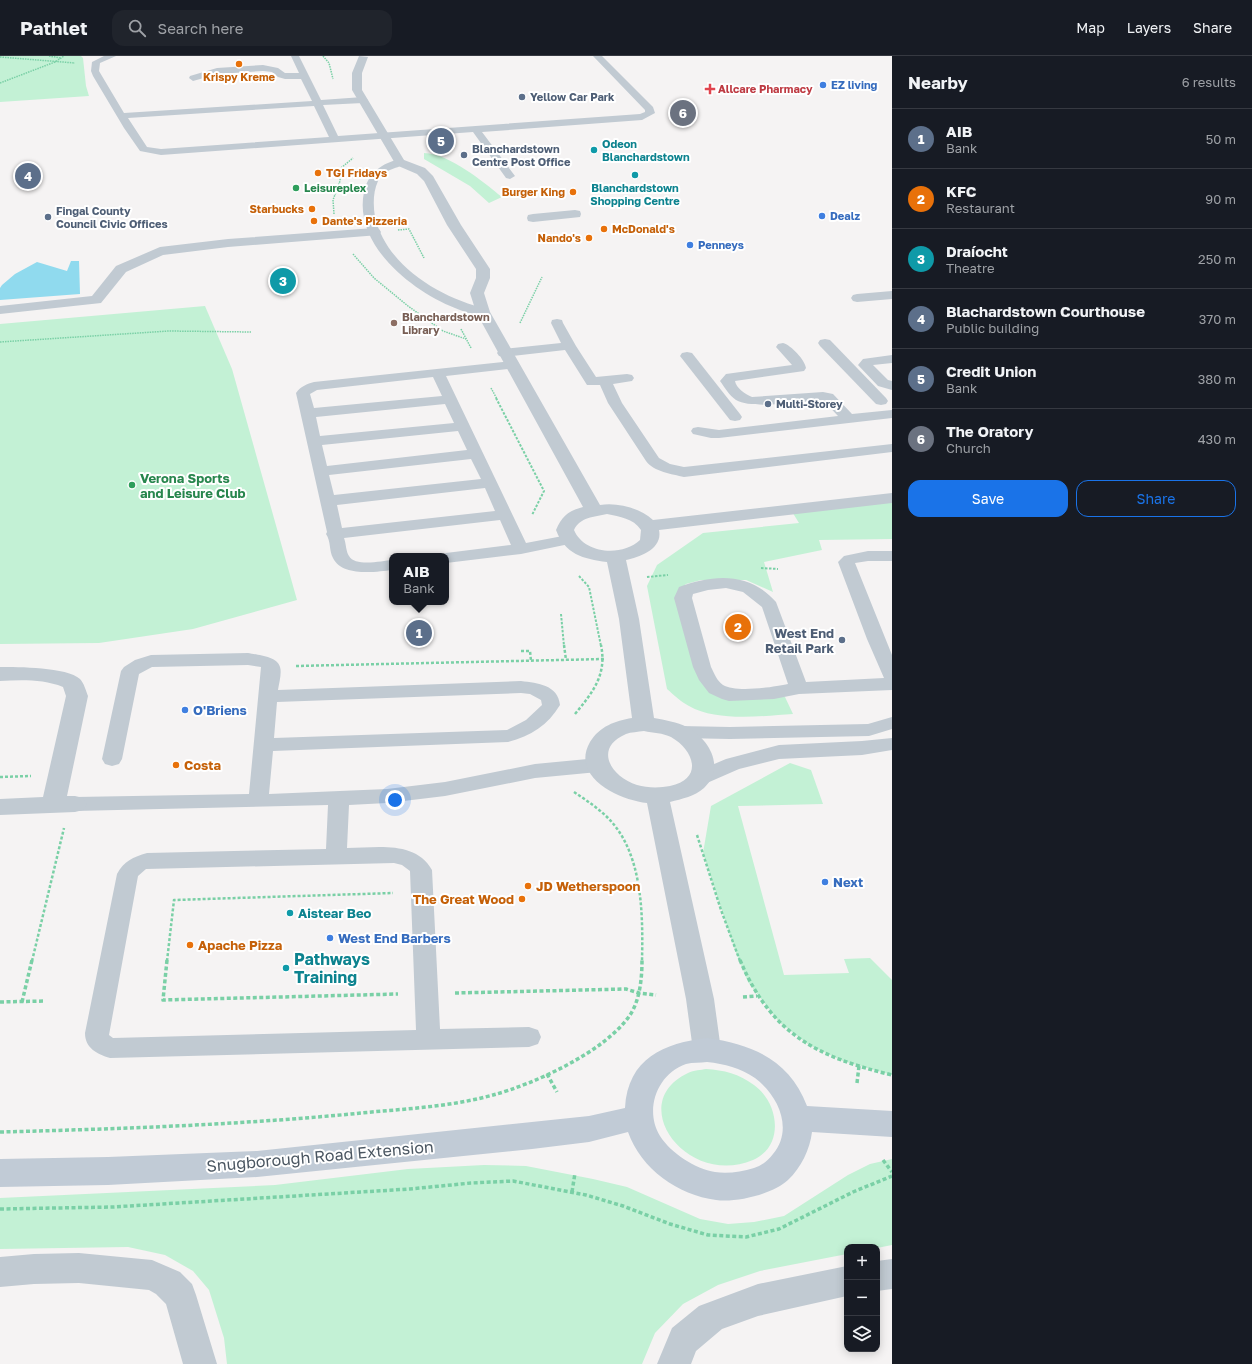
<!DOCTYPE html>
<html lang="en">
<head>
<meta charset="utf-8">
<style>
  body { margin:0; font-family:"Golos Text",sans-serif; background:#20242c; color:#f1f3f6 }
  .controls { position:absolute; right:12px; bottom:12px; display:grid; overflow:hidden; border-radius:8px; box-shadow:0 2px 10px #0003 }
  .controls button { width:36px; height:36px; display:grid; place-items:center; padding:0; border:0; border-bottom:1px solid #363941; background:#171b24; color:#f1f3f6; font:20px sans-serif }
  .you { position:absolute; left:395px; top:744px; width:14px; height:14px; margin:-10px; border:3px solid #fff; border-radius:50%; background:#1a73e8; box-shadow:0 0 0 6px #1a73e833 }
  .badge { display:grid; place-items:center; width:26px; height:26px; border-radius:50%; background:#1a73e8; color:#fff; font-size:13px; font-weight:700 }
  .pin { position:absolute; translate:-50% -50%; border:2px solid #fff; box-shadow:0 1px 4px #0006 }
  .popup { position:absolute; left:389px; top:497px; width:60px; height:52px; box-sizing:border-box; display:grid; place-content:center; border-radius:8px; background:#171b24; filter:drop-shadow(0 1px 3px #0005); font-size:13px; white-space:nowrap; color:#9ea1a6 }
  .popup b { font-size:15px; color:#f1f3f6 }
  .popup::after { content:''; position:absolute; left:50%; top:100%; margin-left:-8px; border:8px solid transparent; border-top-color:#171b24 }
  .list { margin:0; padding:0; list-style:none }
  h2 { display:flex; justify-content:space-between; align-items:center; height:52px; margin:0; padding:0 16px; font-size:17px }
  h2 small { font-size:13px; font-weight:400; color:#9ea1a6 }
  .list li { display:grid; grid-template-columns:26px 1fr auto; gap:12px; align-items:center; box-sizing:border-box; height:60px; padding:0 16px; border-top:1px solid #363941 }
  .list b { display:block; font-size:15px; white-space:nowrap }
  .list p { margin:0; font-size:13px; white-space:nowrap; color:#9ea1a6 }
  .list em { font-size:13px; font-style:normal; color:#9ea1a6 }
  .actions { display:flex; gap:8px; padding:12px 16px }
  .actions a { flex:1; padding:9px 0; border:1px solid #1a73e8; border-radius:12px; text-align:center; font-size:14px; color:#1a73e8 }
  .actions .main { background:#1a73e8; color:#fff }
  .icon { flex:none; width:22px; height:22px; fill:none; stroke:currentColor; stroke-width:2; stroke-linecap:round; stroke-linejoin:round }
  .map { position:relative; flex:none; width:892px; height:1308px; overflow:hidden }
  header { display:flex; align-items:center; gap:24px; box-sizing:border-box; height:56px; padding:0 20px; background:#171b24; border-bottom:1px solid #363941 }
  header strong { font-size:19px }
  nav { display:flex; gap:22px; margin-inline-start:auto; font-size:14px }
  .search { width:280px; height:36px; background:#20242c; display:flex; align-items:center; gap:10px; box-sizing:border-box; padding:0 14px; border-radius:12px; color:#9ea1a6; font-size:15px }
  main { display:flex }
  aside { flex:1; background:#171b24 }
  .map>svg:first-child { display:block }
  .green { fill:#c3f1d5 }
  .water { fill:#90daee }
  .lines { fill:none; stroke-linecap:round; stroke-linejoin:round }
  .path-far3 { stroke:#7ad0a6; stroke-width:1.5; stroke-dasharray:1.5 1; stroke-linecap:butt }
  .path-far2 { stroke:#7ad0a6; stroke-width:2; stroke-dasharray:2.5 1.5; stroke-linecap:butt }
  .path-far1 { stroke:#7ad0a6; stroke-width:2.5; stroke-dasharray:3 2; stroke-linecap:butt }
  .path { stroke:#7ad0a6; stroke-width:3.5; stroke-dasharray:4 2.5; stroke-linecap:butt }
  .lane { fill:#c1cad2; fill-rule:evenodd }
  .street { fill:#c1cad2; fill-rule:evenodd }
  .secondary { fill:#c1cbd6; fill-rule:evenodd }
  .food-dot { fill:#e8710a; stroke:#fff; stroke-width:1.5 }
  .shop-dot { fill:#3f7fe0; stroke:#fff; stroke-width:1.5 }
  .health-dot { fill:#e0444e; stroke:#fff; stroke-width:1.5 }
  .service-dot { fill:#5c6f8a; stroke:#fff; stroke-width:1.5 }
  .culture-dot { fill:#0f9aa8; stroke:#fff; stroke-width:1.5 }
  .leisure-dot { fill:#2e9e5b; stroke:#fff; stroke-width:1.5 }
  .education-dot { fill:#8d6e63; stroke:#fff; stroke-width:1.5 }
  .labels { text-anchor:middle; stroke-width:4; stroke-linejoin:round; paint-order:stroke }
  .far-food-label { font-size:11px; font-weight:bold; fill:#c56008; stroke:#fff; text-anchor:start }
  .far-shop-label { font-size:11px; font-weight:bold; fill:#366cbe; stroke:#fff; text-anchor:start }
  .far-health-label { font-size:11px; font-weight:bold; fill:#be3a42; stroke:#fff; text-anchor:start }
  .far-service-label { font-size:11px; font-weight:bold; fill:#4e5e75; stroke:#fff; text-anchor:start }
  .far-culture-label { font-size:11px; font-weight:bold; fill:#0d838f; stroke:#fff; text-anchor:start }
  .far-leisure-label { font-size:11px; font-weight:bold; fill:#27864d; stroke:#fff; text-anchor:start }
  .far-education-label { font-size:11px; font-weight:bold; fill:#785e54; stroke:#fff; text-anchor:start }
  .leisure-label { font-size:13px; font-weight:bold; fill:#27864d; stroke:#fff; text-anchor:start }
  .service-label { font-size:13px; font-weight:bold; fill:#4e5e75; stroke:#fff; text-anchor:end }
  .shop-label { font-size:13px; font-weight:bold; fill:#366cbe; stroke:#fff; text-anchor:start }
  .food-label { font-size:13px; font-weight:bold; fill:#c56008; stroke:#fff; text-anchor:start }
  .culture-label { font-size:13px; font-weight:bold; fill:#0d838f; stroke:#fff; text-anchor:start }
  .near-culture-label { font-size:16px; font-weight:bold; fill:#0d838f; stroke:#fff; text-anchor:start }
  .near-street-label { font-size:16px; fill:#4a5661; stroke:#fff }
</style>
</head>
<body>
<header>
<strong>Pathlet</strong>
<div class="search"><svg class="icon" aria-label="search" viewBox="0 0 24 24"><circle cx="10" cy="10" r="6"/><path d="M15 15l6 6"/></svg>Search here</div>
<nav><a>Map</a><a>Layers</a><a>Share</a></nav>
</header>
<main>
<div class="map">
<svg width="892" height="1308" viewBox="0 0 892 1308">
  <rect width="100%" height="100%" fill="#f5f3f3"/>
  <g class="green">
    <path d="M0,0H81L83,2L86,30L89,40L0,46Z"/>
    <path d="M424,97C450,98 482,125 502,141L489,147L470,130L424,103Z"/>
    <path d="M205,250L232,313L297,544L193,573L99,587L0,588V268Z"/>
    <path d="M892,442V483L819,484L822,494L764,506L773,536L746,524H701L686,528L677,536L711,633L785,641L793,658C762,660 717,666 689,650C681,646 674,639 667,633L647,530L657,509L703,477L799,467L791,454Z"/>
    <path d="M790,707L811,714L823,748L738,750L784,919L849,917L844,903L870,902L892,924V1019L843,1005L809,989L779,966L748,926L735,894L703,797L711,750Z"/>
    <path d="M706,1013C724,1014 739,1018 754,1029C779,1047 785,1090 753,1104C687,1132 624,1047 688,1017C694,1014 701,1014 706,1013Z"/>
    <path d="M892,1103V1189L877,1192L847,1191V1198L760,1215L718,1229L683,1248L655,1277L642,1308H227L224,1282L209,1234L193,1215L165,1199L128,1191L0,1193V1142L275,1129L408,1113L484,1109L526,1110L593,1123L627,1131L700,1163L728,1168L754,1166L784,1160L848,1119L870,1108Z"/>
  </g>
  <path class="water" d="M71,205H79L80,238L0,244V232L2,229L15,218L37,206L67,215Z"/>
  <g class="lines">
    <g class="path-far3">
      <path d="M49,0L61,2"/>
      <path d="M323,0L329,7L333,23"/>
      <path d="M0,1L75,7"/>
      <path d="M0,27L55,6L64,0"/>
      <path d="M334,158L333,144L340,125L341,112L353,102"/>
      <path d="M398,174L409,173L424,202"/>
      <path d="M353,198L374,222L408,250L443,275L466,283"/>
      <path d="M520,267L542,221"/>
      <path d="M461,273L471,292"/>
      <path d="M0,286L169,275L251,276"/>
      <path d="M491,332L497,343"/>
    </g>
    <g class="path-far2">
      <path d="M496,342L544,435L532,459"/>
      <path d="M761,512L778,513"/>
      <path d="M579,520L589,531L601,590"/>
      <path d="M647,521L668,519"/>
      <path d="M561,558L564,590"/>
    </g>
    <g class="path-far1">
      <path d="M564,589L566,604"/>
      <path d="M521,595H530L531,605"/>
      <path d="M296,610L604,603"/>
      <path d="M575,658C593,636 607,619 601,589"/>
      <path d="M0,721L31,720"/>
      <path d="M574,736C586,744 598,752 608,762C643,797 643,859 642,905"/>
      <path d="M697,779L721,854L740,905"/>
      <path d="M586,833L638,832"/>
      <path d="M32,905L64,772"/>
      <path d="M167,905L174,844L393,837"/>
    </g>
    <g class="path">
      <path d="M167,904L163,944L398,938"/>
      <path d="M740,904C771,978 817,1001 892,1019"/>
      <path d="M455,937L626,933L639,937L656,939"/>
      <path d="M743,941L757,940"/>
      <path d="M0,946L45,945"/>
      <path d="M22,946L32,904"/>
      <path d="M547,1018L557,1036"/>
      <path d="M857,1027L859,1010"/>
      <path d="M0,1076C117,1073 234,1069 351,1058C398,1053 446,1052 493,1039C534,1028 605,996 630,959C640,944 642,922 642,904"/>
      <path d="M883,1104L892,1116"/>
      <path d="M572,1136L575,1117"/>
      <path d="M0,1153L113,1151L410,1133L471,1127L513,1125L586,1139L623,1150L670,1168L708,1179L746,1181L779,1173L853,1136L892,1120"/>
    </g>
    <g class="lane">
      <path d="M104,0H116L100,7L99,15L124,57L312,45L301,23H285L278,21L272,16L263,15L218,18L193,25L189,22L190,20L217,12L263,9L278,12L285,17H299L291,0H299L321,44L363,41L368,44L363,47L323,49L338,80L640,58L645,56V54L593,0H602L653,51L655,57L642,64L482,76L515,120L510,123L506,122L473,76L161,99L140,95L124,72L93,20L91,15L92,6ZM314,50L329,81L161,93L147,91L128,62Z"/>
      <path d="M400,103L404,104L405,106C399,114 385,111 378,125C373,136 373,149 375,161C387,211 441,242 487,253L489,256L487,259C478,261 464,256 455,252C412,235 353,189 364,136C368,117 382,107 400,103Z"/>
      <path d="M892,235V243L857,246L853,245L851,242L853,239L857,238Z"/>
      <path d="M557,263L562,264L563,267L576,290L596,321L627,318L632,319L634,322L632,325L613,328L622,347L659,402L670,408L684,411L892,388V396L684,421C672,418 654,416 646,405L608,347L600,329H587L565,294L504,301L499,300L497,297L499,294L504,293L561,287L551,267L552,264Z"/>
      <path d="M825,283L830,284L886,342L888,345L886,348L881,349L876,348L820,290L818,287L820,284Z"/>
      <path d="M783,287C791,289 805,304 806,312L804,315L735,325C736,332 745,338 752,341L823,336L833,338L852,358L892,354V362L719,382H711L693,378L691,375L693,372L698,371L719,374L838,360L823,344C802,345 754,354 736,344C729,339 725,332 720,325L726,318L792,309L776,291L778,288Z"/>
      <path d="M687,296L692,297L740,358L742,361L740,364L735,365L730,364L680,300L682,297Z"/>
      <path d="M892,299V307L873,309L888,324L892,325V334L878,330L858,309L863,303Z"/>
      <path d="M512,305L517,306L519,309L517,312L446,320L526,487L568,479L574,481L576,484L574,487L521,498L446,507V500H439L446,497L511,489L500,464L344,482C346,487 346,496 349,500C355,511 382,505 392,504V514C376,516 342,521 333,502C329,495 331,485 326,478L327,476L296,337C301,330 307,328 314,326ZM433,321L442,340L314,352L310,338L317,334ZM445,348L454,367L320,380L316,361ZM458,375L467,394L327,410L322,389ZM471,403L481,423L334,439L329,419ZM485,432L495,455L342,472L337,449Z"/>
      <path d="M868,495H892V505H868L855,507L892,599V634L799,638L774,643L729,645L722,643L709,637L699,624L693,611L674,542L679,531C714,518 750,516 776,546L806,626L884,622L867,583L838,506L844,500ZM726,532L743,536L762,551L788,628C774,631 736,637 723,629C717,625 714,617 711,611L692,542L693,538L708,534Z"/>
      <path d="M248,597C257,599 277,600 280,611C282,617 279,627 278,634L521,625C538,627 558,629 560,649C548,669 531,680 508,686L273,695L269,738L387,733L445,726L535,708L598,702L605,704L608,709L605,714L598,716L535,722L445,740L387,747L349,749L347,792C376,792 415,784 432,814L440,973L529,971L538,974L541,981L538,988L529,991L110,1002C97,998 85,992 85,977L117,818C124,805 133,801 147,797L326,793L328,749L75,755L68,753L65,748L68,743L75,741L249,738L261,611L248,609L152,611L139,618L122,703L119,708L112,710L105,708L102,703L121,615L124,611L135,604L151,599ZM521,637L530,638L541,644L542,649L526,664L507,674L274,682L277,646ZM394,807L402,809L410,815L416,974L113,982L109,979L138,820L146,813Z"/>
      <path d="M892,661V673L869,680L730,683L680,682L673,680L670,676L673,672L680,670L730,671L868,668Z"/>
      <path d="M892,682V694L862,699L779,703L739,713L707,727L700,729L693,727L690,722L693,717L726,703L779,689L862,685Z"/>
    </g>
    <g class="street">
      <path d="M359,0L368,1L362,17V34L404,104L425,112L433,120L461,169L490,213V222L484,237L490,256L600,449C617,446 640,452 653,464L892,437V447L659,474C663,493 640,501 626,504L639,563L654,662C665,664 677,666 687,671C709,683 726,711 704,732C695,740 682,743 670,746L714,943L721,994L717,1002L707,1006L697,1002L693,994L686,943L647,747C619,744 570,721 590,686C600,670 615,665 632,662L619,563L607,506C583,503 565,498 556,474C562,460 568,455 583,451L476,256L470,237L476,222V213L447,169L424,125L417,118L396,109L352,34V17ZM607,458C620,461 633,462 641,474L640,484C622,501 584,498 574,474C580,461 594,461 607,458ZM644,675C653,677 663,677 671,681C694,694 704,723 670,730C660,732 647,732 637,729C611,721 593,692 626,678C631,676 638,676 644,675Z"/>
      <path d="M575,154L580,155L581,158L580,161L533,166L528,165L527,162L528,159L533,158Z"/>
      <path d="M374,172L379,173L381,176L379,179L228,191L163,199L126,216L101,247L0,258V250L92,240L116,210L160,191L228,183Z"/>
      <path d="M0,611C18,611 67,611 80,623C84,627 86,635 88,640L67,740H75L83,742L87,748L83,754L75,756L0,759V743L43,741L66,640L63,631C43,623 21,624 0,625Z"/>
      <path d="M79,1197L152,1204L180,1216L192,1228L196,1239L217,1308H183L166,1248L156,1238L149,1234L79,1227L34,1228L0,1231V1201L34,1198Z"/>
      <path d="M892,1203V1233L877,1235V1205Z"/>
      <path d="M847,1210V1240L758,1260L722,1273L696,1295L691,1308H657L672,1272L699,1250L758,1228Z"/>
    </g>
    <path class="secondary" d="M707,982C753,988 790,1005 807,1050L892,1055V1081L812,1076C810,1093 801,1112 788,1124C773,1138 736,1147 716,1144C678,1139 641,1113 628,1076L589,1086L532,1093L257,1121L108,1129L0,1131V1103L108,1101L257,1095L589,1060L625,1052C628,1002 664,987 707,982ZM707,1006C725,1008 740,1012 755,1022C778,1039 794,1073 773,1098C768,1105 761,1110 754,1112C741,1116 727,1118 715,1116C695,1113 671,1097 660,1080C644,1054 657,1018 686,1008C693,1006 700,1007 707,1006Z"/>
  </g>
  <g class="food-dot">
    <circle cx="239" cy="8" r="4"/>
    <circle cx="318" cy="117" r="4"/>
    <circle cx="573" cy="136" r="4"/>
    <circle cx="312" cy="153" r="4"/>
    <circle cx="314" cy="165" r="4"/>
    <circle cx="604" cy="173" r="4"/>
    <circle cx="589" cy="182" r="4"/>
    <circle cx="176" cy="709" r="4"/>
    <circle cx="528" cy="830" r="4"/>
    <circle cx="522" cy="843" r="4"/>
    <circle cx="190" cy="889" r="4"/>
  </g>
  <g class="shop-dot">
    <circle cx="823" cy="29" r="4"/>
    <circle cx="822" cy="160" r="4"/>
    <circle cx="690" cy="189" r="4"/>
    <circle cx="185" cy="654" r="4"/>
    <circle cx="825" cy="826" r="4"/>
    <circle cx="330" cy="882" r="4"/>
  </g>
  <path class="health-dot" d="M708 27h4v4h4v4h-4v4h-4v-4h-4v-4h4z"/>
  <g class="service-dot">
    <circle cx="522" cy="41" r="4"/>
    <circle cx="464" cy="99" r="4"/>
    <circle cx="48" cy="161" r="4"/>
    <circle cx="768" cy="348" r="4"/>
    <circle cx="842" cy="584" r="4"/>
  </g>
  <g class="culture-dot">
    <circle cx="594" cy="94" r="4"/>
    <circle cx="635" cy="119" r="4"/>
    <circle cx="290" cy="857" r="4"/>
    <circle cx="286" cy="912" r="4"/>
  </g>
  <g class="leisure-dot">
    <circle cx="296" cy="132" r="4"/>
    <circle cx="132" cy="429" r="4"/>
  </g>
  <circle class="education-dot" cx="394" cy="267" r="4"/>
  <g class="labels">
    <g class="far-food-label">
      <text x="239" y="25" text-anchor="middle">Krispy Kreme</text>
      <text x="326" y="121">TGI Fridays</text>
      <text x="565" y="140" text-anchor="end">Burger King</text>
      <text x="304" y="157" text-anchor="end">Starbucks</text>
      <text x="322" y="169">Dante's Pizzeria</text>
      <text x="612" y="177">McDonald's</text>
      <text x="581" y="186" text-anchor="end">Nando's</text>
    </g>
    <g class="far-shop-label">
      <text x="831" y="33">EZ living</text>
      <text x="830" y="164">Dealz</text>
      <text x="698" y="193">Penneys</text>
    </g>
    <g class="far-health-label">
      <text x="718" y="37">Allcare Pharmacy</text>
    </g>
    <g class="far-service-label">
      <text x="530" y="45">Yellow Car Park</text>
      <text x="472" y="97">Blanchardstown<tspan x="472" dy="13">Centre Post Office</tspan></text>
      <text x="56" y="159">Fingal County<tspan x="56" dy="13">Council Civic Offices</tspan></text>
      <text x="776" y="352">Multi-Storey</text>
    </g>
    <g class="far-culture-label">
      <text x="602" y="92">Odeon<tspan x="602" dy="13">Blanchardstown</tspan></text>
      <text x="635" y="136" text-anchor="middle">Blanchardstown<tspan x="635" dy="13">Shopping Centre</tspan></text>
    </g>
    <g class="far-leisure-label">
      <text x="304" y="136">Leisureplex</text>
    </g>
    <g class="far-education-label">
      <text x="402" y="265">Blanchardstown<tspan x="402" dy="13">Library</tspan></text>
    </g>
    <g class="leisure-label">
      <text x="140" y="427">Verona Sports<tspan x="140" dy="15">and Leisure Club</tspan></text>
    </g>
    <g class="service-label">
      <text x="834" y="582">West End<tspan x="834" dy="15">Retail Park</tspan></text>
    </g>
    <g class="shop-label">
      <text x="193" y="659">O'Briens</text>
      <text x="833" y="831">Next</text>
      <text x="338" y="887">West End Barbers</text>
    </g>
    <g class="food-label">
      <text x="184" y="714">Costa</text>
      <text x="536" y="835">JD Wetherspoon</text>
      <text x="514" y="848" text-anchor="end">The Great Wood</text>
      <text x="198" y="894">Apache Pizza</text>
    </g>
    <g class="culture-label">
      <text x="298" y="862">Aistear Beo</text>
    </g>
    <g class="near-culture-label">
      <text x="294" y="909">Pathways<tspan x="294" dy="18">Training</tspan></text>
    </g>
    <g class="near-street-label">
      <text transform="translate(320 1100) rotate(-5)" y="6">Snugborough Road Extension</text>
    </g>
  </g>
</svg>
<div class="controls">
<button>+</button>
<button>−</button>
<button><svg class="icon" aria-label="layers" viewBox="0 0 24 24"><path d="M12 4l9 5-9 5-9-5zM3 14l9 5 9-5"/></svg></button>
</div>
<div class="you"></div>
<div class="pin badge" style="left:419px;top:577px;background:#5c6f8a">1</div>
<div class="popup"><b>AIB</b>Bank</div>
<div class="pin badge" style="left:738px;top:571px;background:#e8710a">2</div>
<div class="pin badge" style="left:283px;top:225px;background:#0f9aa8">3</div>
<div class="pin badge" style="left:28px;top:120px;background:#5c6f8a">4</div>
<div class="pin badge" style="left:441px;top:85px;background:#5c6f8a">5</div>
<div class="pin badge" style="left:683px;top:57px;background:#6b7280">6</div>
</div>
<aside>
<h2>Nearby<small>6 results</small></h2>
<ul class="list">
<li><span class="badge" style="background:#5c6f8a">1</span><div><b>AIB</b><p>Bank</p></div><em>50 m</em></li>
<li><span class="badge" style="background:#e8710a">2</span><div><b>KFC</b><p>Restaurant</p></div><em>90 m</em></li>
<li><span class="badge" style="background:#0f9aa8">3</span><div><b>Draíocht</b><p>Theatre</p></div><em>250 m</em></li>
<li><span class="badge" style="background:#5c6f8a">4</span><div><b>Blachardstown Courthouse</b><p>Public building</p></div><em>370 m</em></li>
<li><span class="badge" style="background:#5c6f8a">5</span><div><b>Credit Union</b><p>Bank</p></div><em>380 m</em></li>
<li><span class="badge" style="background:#6b7280">6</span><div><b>The Oratory</b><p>Church</p></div><em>430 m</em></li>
</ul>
<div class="actions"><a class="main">Save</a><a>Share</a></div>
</aside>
</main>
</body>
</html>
